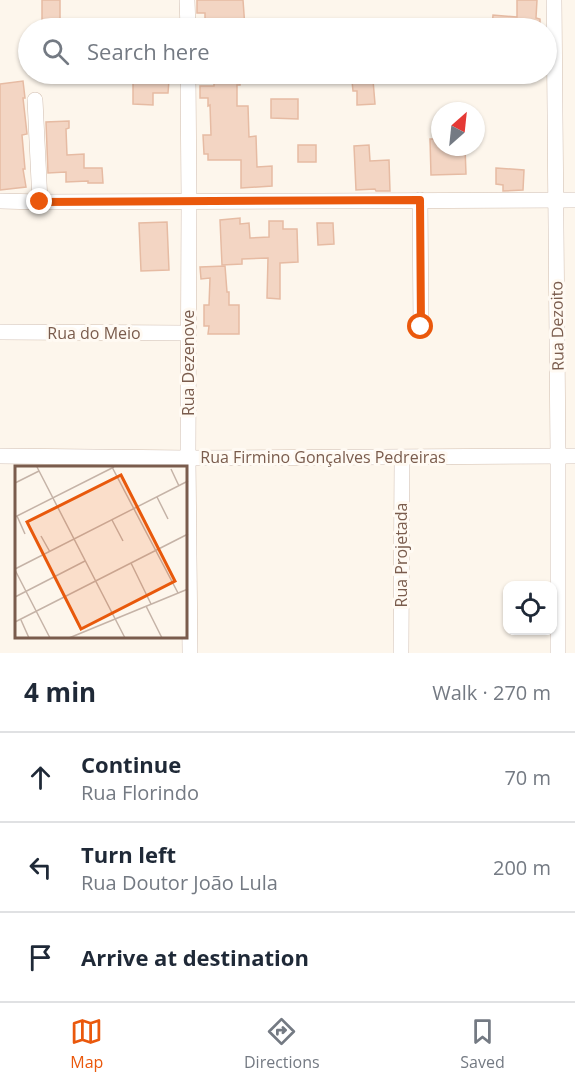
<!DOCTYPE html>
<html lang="en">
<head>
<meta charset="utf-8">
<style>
  body { margin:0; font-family:"Open Sans",sans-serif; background:#f2f2f3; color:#1f2937 }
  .controls { position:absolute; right:18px; bottom:18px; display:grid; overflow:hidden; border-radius:12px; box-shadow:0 2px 4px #0004 }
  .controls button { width:54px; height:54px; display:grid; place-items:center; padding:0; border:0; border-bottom:2px solid #e0e1e3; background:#fff; color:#1f2937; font:30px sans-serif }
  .compass { position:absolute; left:431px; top:102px; width:54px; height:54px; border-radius:50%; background:#fff; box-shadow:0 2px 4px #0004; rotate:27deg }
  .stop { position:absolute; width:18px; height:18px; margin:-14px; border:4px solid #ea580c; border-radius:50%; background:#fff }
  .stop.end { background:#ea580c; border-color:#fff; box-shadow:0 2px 6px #0008 }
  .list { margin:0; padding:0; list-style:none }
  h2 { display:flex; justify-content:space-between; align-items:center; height:78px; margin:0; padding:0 24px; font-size:26px }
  h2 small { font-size:20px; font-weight:400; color:#747a83 }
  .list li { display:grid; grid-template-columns:39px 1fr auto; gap:18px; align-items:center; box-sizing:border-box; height:90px; padding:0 24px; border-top:2px solid #e0e1e3 }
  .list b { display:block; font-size:22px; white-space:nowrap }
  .list p { margin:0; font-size:20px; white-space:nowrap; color:#747a83 }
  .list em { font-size:20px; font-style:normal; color:#747a83 }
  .icon { flex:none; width:33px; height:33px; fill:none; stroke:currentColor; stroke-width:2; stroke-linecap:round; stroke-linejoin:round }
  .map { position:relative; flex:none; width:575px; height:653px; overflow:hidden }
  .search { position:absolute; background:#fff; box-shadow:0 2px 4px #0004; left:18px; right:18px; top:18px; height:66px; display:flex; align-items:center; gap:15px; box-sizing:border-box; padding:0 21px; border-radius:33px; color:#747a83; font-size:22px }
  .sheet { height:348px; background:#fff }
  nav { display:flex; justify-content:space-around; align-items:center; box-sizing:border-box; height:84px; border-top:2px solid #e0e1e3; background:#fff; font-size:16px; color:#747a83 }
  nav a { display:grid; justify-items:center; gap:3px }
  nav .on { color:#ea580c }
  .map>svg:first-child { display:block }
  .building { fill:#f3d5c3; stroke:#e6bba3; stroke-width:1.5 }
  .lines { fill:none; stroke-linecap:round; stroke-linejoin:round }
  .minor-casing { stroke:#d1beb0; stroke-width:16 }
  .minor { stroke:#fff; stroke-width:15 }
  .route { stroke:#ea580c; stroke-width:8 }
  .labels { text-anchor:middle; stroke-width:6; stroke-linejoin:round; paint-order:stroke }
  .street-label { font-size:16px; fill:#7a5c4d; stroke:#fffaf3 }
  .inset-road { fill:none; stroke:#c5b3a7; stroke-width:1.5 }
  .view { fill:#e8590c; fill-opacity:0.15; stroke:#e8590c; stroke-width:3 }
  .inset-edge { fill:none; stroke:#7a5c4d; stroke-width:3 }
</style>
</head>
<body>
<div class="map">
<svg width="575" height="653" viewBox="0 0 575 653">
  <rect width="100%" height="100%" fill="#fdf6ec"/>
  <g class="building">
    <rect x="42" y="0" width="18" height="28"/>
    <path d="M197,0H243L245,28H219V20H205V13H197Z"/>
    <path d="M517,0H537L536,18L540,19V28H492L493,15L517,17Z"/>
    <path d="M214,74H240V85H237V106H248L249,137L256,136L257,167L272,166V186L241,188V160H208V154H204L203,135H211L210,105L208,106V98H200V86H214Z"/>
    <path d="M133,79L169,80L168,93H153V105L133,104Z"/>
    <path d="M373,80L375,104L357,105V91H353L352,81Z"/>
    <path d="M23,81L25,98H23L27,134L22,135L25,169H23L26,187L0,190V84Z"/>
    <path d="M271,99H298V119L271,118Z"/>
    <path d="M69,121V128L66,129L67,155L84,154V168H102L103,183H88V181L66,182V172L48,173L46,122Z"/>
    <path d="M430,139H440V147H465L466,174L431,175Z"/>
    <rect x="298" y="145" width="18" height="17"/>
    <path d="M369,145L370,161L389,160L390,191H376L375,189L356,190L354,146Z"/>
    <path d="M496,168L524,170L523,190L503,191V185L496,184Z"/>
    <path d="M240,218V224L249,223L250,238L269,237V221H283V229H297L298,262L280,263V299L267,298L268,258L242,259V264L222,265L220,220Z"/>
    <path d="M167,222L169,270L141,271L139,223Z"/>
    <path d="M317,223H333L334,244L318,245Z"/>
    <path d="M225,266L227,292H229V305H239V334H208L209,326H204V305H209L210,278L201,279L200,267Z"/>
  </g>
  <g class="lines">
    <g class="minor-casing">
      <g id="minor">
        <path d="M187,0L188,28"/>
        <path d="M554,0L558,455V653"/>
        <path d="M188,74L189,201L188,458L190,653"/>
        <path d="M35,100L40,202"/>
        <path d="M420,200L421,327"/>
        <path d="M0,201L40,202L575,200"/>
        <path d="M0,332L188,333"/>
        <path d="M0,456L188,458L575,456"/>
        <path d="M401,653L402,457"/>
      </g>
    </g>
    <use href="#minor" class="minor"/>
  </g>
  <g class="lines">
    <path class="route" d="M40,202L420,200L421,327"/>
  </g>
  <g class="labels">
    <g class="street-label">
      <text transform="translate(557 326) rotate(-91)" y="6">Rua Dezoito</text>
      <text x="94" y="339">Rua do Meio</text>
      <text transform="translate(188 363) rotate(-90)" y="6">Rua Dezenove</text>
      <text x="323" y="463">Rua Firmino Gonçalves Pedreiras</text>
      <text transform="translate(401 555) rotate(-90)" y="6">Rua Projetada</text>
    </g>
  </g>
  <g transform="translate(15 466)">
    <rect width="172" height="172" fill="#fdf6ec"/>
    <path class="inset-road" d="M22,1L110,172M97,1L163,127M156,3L164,20M0,17L24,5M142,31L153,53M2,50L10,68M0,51L99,1M97,54L108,75M26,70L35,86M116,97L136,138M0,103L173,15M0,104L35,172M0,131L70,95M131,140L147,172M6,154L14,172M0,156L173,68M54,172L173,123"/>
    <path class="view" d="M106,9L160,115L66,163L12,56Z"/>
    <rect width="172" height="172" class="inset-edge"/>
  </g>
</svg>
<div class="controls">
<button><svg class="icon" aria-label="locate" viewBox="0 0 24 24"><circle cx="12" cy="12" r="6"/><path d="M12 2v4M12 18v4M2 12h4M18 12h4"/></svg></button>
</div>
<svg class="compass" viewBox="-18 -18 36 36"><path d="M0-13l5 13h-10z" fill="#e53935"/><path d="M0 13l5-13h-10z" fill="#747a83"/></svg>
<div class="stop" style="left:421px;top:327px"></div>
<div class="stop end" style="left:40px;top:202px"></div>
<div class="search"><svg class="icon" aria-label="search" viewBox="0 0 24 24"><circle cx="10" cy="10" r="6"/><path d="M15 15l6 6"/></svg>Search here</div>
</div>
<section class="sheet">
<h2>4 min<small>Walk · 270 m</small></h2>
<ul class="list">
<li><svg class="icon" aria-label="ahead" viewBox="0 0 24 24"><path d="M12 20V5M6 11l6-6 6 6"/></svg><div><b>Continue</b><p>Rua Florindo</p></div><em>70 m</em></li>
<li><svg class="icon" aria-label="left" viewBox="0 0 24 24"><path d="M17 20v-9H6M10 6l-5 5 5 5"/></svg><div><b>Turn left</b><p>Rua Doutor João Lula</p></div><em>200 m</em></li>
<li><svg class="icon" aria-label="arrive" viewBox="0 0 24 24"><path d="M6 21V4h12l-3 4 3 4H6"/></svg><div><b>Arrive at destination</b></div></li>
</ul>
</section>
<nav>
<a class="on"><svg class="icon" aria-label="map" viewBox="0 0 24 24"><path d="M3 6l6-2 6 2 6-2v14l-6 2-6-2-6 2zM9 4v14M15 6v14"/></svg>Map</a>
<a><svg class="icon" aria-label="directions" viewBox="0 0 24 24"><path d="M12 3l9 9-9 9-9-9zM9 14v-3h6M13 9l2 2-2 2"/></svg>Directions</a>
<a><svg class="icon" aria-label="saved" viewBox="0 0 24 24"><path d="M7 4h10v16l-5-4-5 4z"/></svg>Saved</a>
</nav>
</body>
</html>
